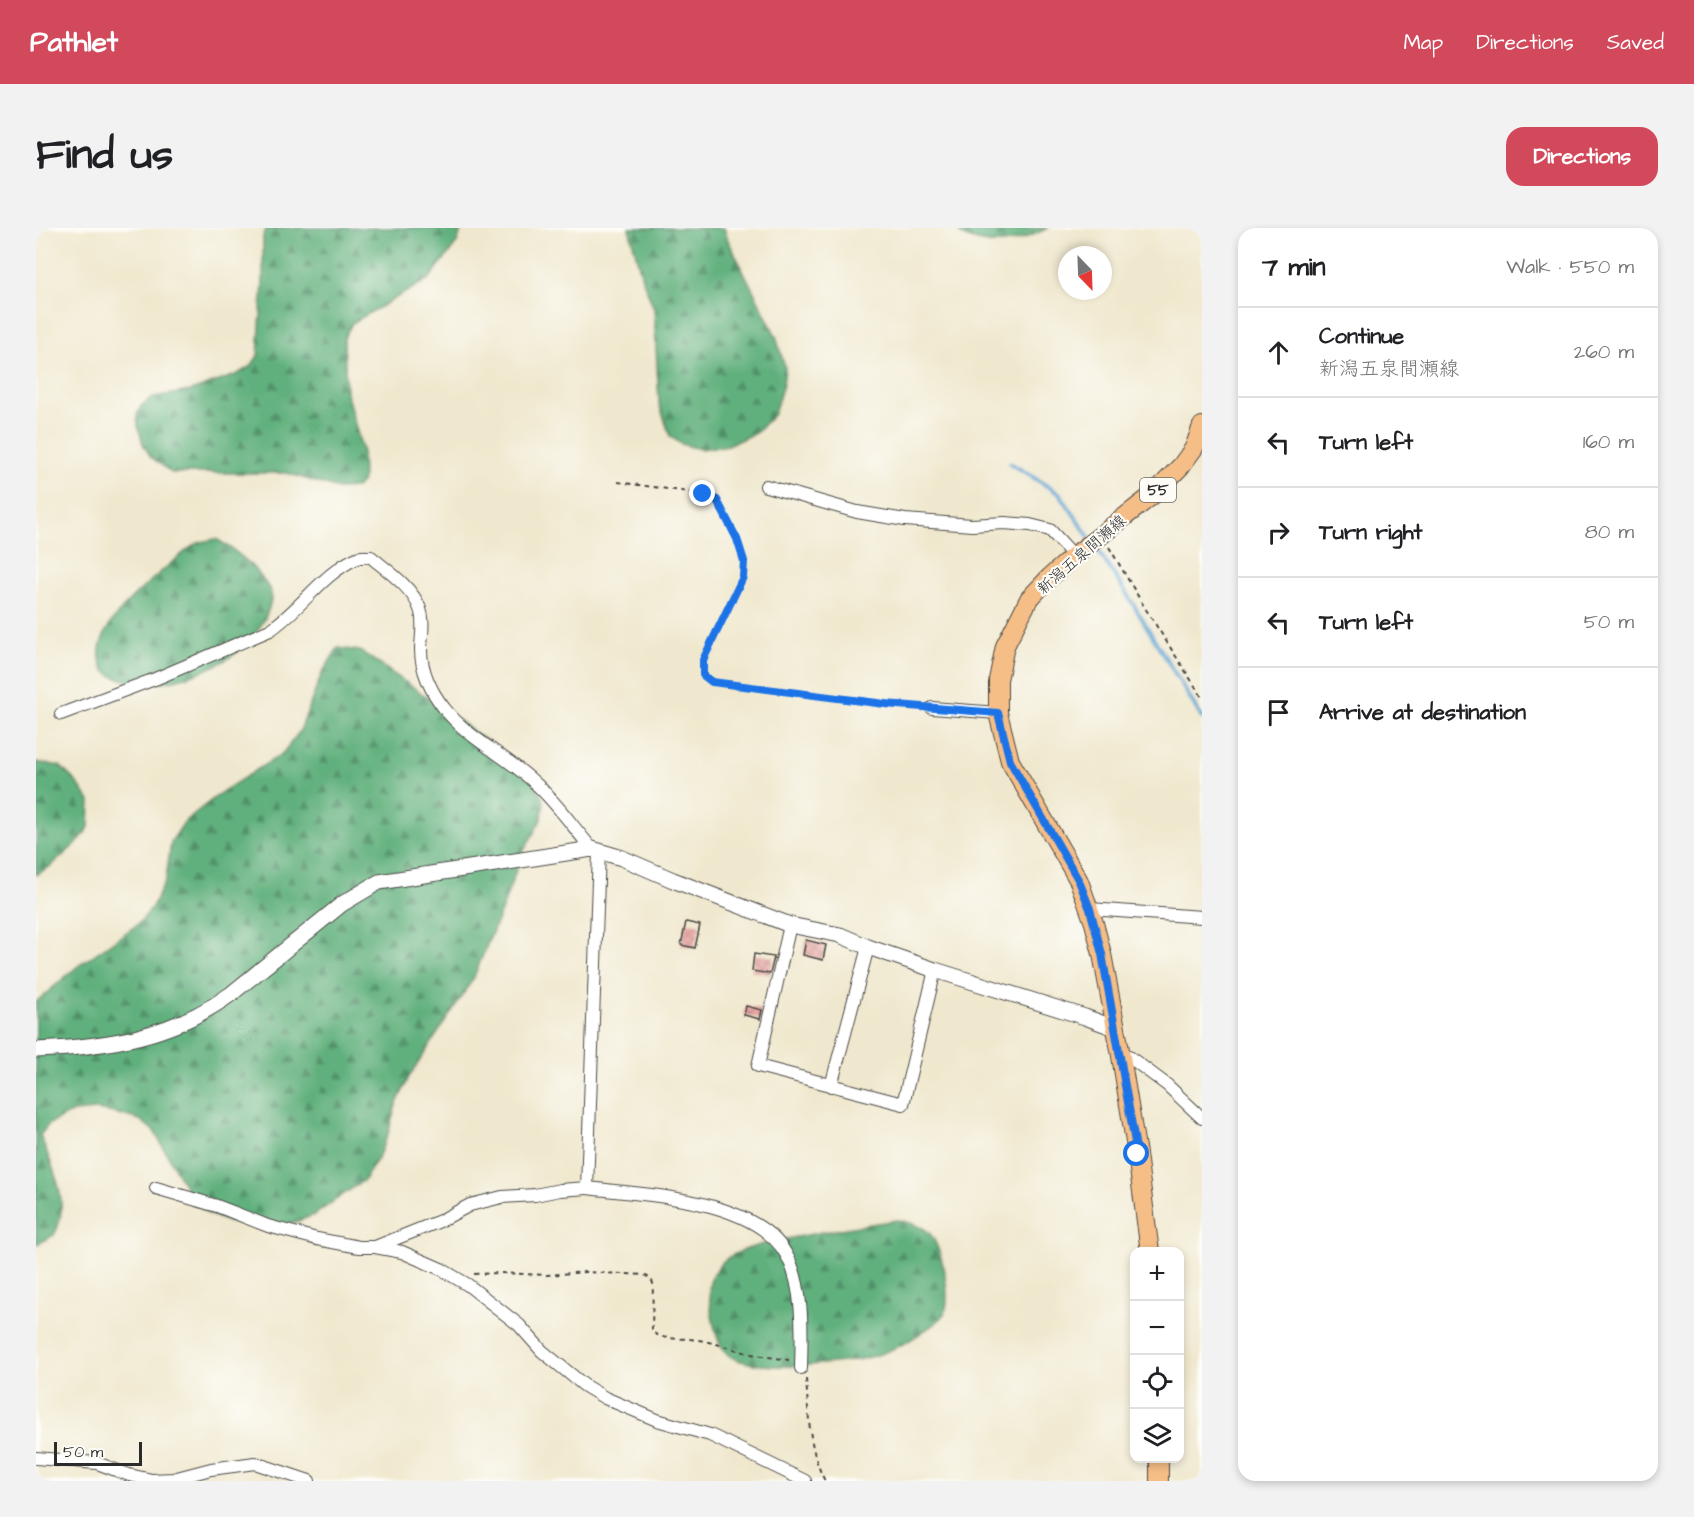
<!DOCTYPE html>
<html lang="en">
<head>
<meta charset="utf-8">
<style>
  body { margin:0; font-family:"Architects Daughter","Klee One",sans-serif; background:#f2f2f2; color:#202124 }
  .controls { position:absolute; right:18px; bottom:18px; display:grid; overflow:hidden; border-radius:12px; box-shadow:0 3px 9px #0003 }
  .controls button { width:54px; height:54px; display:grid; place-items:center; padding:0; border:0; border-bottom:2px solid #e0e0e0; background:#fff; color:#202124; font:30px sans-serif }
  .compass { position:absolute; left:1022px; top:18px; width:54px; height:54px; border-radius:50%; background:#fff; box-shadow:0 3px 9px #0003; rotate:157deg }
  .scale { position:absolute; left:18px; bottom:15px; width:88px; box-sizing:border-box; padding-left:6px; border:3px solid #2b2b2b; border-top:0; font-size:16px; line-height:21px; white-space:nowrap; color:#2b2b2b; -webkit-text-stroke:4px #fdfcf7; paint-order:stroke }
  .stop { position:absolute; width:18px; height:18px; margin:-14px; border:4px solid #1a73e8; border-radius:50%; background:#fff }
  .stop.end { background:#1a73e8; border-color:#fff; box-shadow:0 2px 6px #0008 }
  .list { margin:0; padding:0; list-style:none }
  h2 { display:flex; justify-content:space-between; align-items:center; height:78px; margin:0; padding:0 24px; font-size:26px }
  h2 small { font-size:20px; font-weight:400; color:#757577 }
  .list li { display:grid; grid-template-columns:39px 1fr auto; gap:18px; align-items:center; box-sizing:border-box; height:90px; padding:0 24px; border-top:2px solid #e0e0e0 }
  .list b { display:block; font-size:22px; white-space:nowrap }
  .list p { margin:0; font-size:20px; white-space:nowrap; color:#757577 }
  .list em { font-size:20px; font-style:normal; color:#757577 }
  .icon { flex:none; width:33px; height:33px; fill:none; stroke:currentColor; stroke-width:2; stroke-linecap:round; stroke-linejoin:round }
  .map { position:relative; flex:none; width:1166px; height:1253px; overflow:hidden; border-radius:18px }
  header { display:flex; align-items:center; gap:36px; box-sizing:border-box; height:84px; padding:0 30px; background:#d1495b; color:#fff }
  header strong { font-size:28px }
  nav { display:flex; gap:33px; margin-inline-start:auto; font-size:21px }
  .intro { display:flex; align-items:center; justify-content:space-between; box-sizing:border-box; height:144px; padding:0 36px }
  h1 { margin:0; font-size:42px }
  .button { padding:15px 27px; border-radius:18px; background:#d1495b; color:#fff; font-size:21px; font-weight:700 }
  main { display:flex; gap:36px; padding:0 36px }
  aside { flex:1; background:#fff; border-radius:18px; box-shadow:0 3px 9px #0003 }
  .map>svg:first-child { display:block }
  .forest { fill:url(#forest-firs); stroke:#466e54; stroke-width:1.5 }
  .lines { fill:none; stroke-linecap:round; stroke-linejoin:round }
  .stream { stroke:#5aa2d1; stroke-width:4 }
  .building { fill:url(#building-cross-hatch) }
  .minor-casing { stroke:#494743; stroke-width:14 }
  .tertiary-casing { stroke:#494743; stroke-width:17 }
  .primary-casing { stroke:#494743; stroke-width:20 }
  .path { stroke:#494743; stroke-width:2; stroke-dasharray:4.5 4.5; stroke-linecap:butt }
  .minor { stroke:#fff; stroke-width:12 }
  .tertiary { stroke:#fff; stroke-width:15 }
  .primary { stroke:#f6be87; stroke-width:18 }
  .route { stroke:#1a73e8; stroke-width:8 }
  .labels { text-anchor:middle; stroke-width:4.5; stroke-linejoin:round; paint-order:stroke }
  .shield { fill:#fdfcf7; stroke:#6a6a68; stroke-width:1.5 }
  .shield-label { font-size:15px; font-weight:bold; fill:#2b2b2b }
  .street-label { font-size:16px; fill:#2b2b2b; stroke:#fdfcf7 }
</style>
</head>
<body>
<header>
<strong>Pathlet</strong>
<nav><a>Map</a><a>Directions</a><a>Saved</a></nav>
</header>
<div class="intro"><h1>Find us</h1><a class="button">Directions</a></div>
<main>
<div class="map">
<svg width="1166" height="1253" viewBox="0 0 1166 1253">
  <defs>
    <pattern id="forest-firs" width="22" height="20" patternUnits="userSpaceOnUse" patternTransform="scale(1.5)"><rect width="22" height="20" fill="#60b07d"/><path d="M5 1l3.5 6h-7zM16 11l3.5 6h-7z" fill="#4f8f67"/></pattern>
    <pattern id="building-cross-hatch" width="8" height="8" patternUnits="userSpaceOnUse" patternTransform="scale(1.5)"><rect width="8" height="8" fill="#e8a6a3"/><path d="M0 0l8 8M0 8l8-8" fill="none" stroke="#bc8785"/></pattern>
  </defs>
  <rect width="100%" height="100%" fill="#fdfcf7"/>
  <filter id="ink" filterUnits="userSpaceOnUse"><feTurbulence type="fractalNoise" baseFrequency=".0167" numOctaves="2"/><feDisplacementMap in="SourceGraphic" scale="12" xChannelSelector="R" yChannelSelector="G"/><feConvolveMatrix kernelMatrix="1 2 1 2 8 2 1 2 1" color-interpolation-filters="sRGB"/></filter>
  <filter id="wash" filterUnits="userSpaceOnUse"><feTurbulence type="fractalNoise" baseFrequency=".008" numOctaves="4" result="noise"/><feDisplacementMap in="SourceGraphic" scale="24" xChannelSelector="R" yChannelSelector="G"/><feGaussianBlur stdDeviation="1.35" result="paint"/><feColorMatrix in="noise" values="0 0 0 0 0 0 0 0 0 0 0 0 0 0 0 0 0 1.4 0 .05"/><feComposite in="paint" operator="in"/></filter>
  <g filter="url(#wash)">
    <rect width="100%" height="100%" fill="#f0e8ce"/>
    <g class="forest">
      <path d="M231,0H426L421,15L393,51L316,95L308,110L310,164L326,221L327,252L320,260L302,261L251,245H136L115,229L107,216L102,198L101,187L105,178L117,169L155,163L202,146L215,138L222,128L227,54V8Z"/>
      <path d="M593,0H688L692,12L740,108L749,140L747,156L738,186L719,205L690,218L664,221L645,216L634,208L623,175L618,81L606,50Z"/>
      <path d="M922,0H1012C983,15 956,22 925,7Z"/>
      <path d="M180,311C201,323 217,336 230,356C232,359 234,361 235,364C237,372 232,383 229,390C221,406 208,420 193,430C178,440 150,450 133,453C117,456 74,456 66,438C51,402 110,357 133,337C142,330 152,320 162,315C168,313 174,312 180,311Z"/>
      <path d="M302,420L324,423L384,464L496,546L508,574L505,592L486,626L466,681L437,751L373,849L359,880L352,906L341,932L328,952L278,987L251,997H216L192,994L171,985L157,973L118,903L104,892L79,885L61,882L37,884L13,896L4,907C16,939 36,975 18,1007L0,1017V774L42,738L102,696L115,681L130,651L135,614L149,593L187,563L246,526L264,503L286,445Z"/>
      <path d="M0,534L24,538L41,555L54,573L53,599L43,613L15,638L0,647Z"/>
      <path d="M862,992C890,998 897,1002 905,1030C909,1043 915,1077 907,1088C901,1095 892,1100 885,1105C845,1134 807,1135 759,1138C742,1139 702,1138 689,1124C679,1113 671,1069 674,1054C677,1044 685,1034 693,1029C719,1015 748,1012 776,1006C805,1001 833,996 862,992Z"/>
    </g>
    <g class="lines">
      <g class="stream">
        <path d="M974,235L1024,266L1053,309"/>
        <path d="M1059,318L1094,371L1166,490"/>
      </g>
    </g>
    <g id="blocks">
      <g class="building">
        <path d="M650,694L664,697L659,720L645,717Z"/>
        <path d="M770,712L790,717L787,732L767,727Z"/>
        <path d="M718,726L738,729L734,746L716,743Z"/>
        <path d="M710,778L726,782L724,791L708,787Z"/>
      </g>
    </g>
  </g>
  <g filter="url(#ink)">
    <use href="#blocks" fill-opacity="0" stroke="#494743" stroke-width="1.5"/>
    <g class="lines">
      <g class="minor-casing">
        <g id="minor">
          <path d="M730,258L821,284L869,292L936,297L968,295L994,297L1014,302L1038,328"/>
          <path d="M896,480L962,485"/>
          <path d="M25,486L119,451L234,402C265,381 287,345 321,330C325,328 330,329 335,329C352,343 377,360 384,381C389,394 385,408 385,422C385,442 395,464 408,480C432,511 471,528 499,555C520,574 537,599 556,621"/>
          <path d="M1054,681L1166,689"/>
          <path d="M754,697L722,838L867,876L899,742"/>
          <path d="M1084,822L1131,857L1166,890"/>
          <path d="M795,858L832,719"/>
          <path d="M120,960L181,978L232,998L281,1011L323,1019H339L366,1024L405,1041L432,1057L483,1097L506,1123L549,1158L569,1170L621,1192L674,1207L769,1253"/>
          <path d="M551,960C609,967 718,970 750,1026C768,1057 766,1106 765,1140"/>
          <path d="M339,1019L404,993L434,977L466,969L499,967L524,962L551,960L563,624"/>
          <path d="M0,1230L61,1235L93,1247L116,1252L137,1251L175,1241L219,1235L273,1253"/>
        </g>
      </g>
      <g class="tertiary-casing">
        <path id="tertiary" d="M0,822C71,819 136,809 195,766L306,676L343,654L556,621L586,630L637,652L754,697L804,707L832,719L899,742L1049,789L1079,800"/>
      </g>
      <g class="primary-casing">
        <g id="primary">
          <path d="M1114,1024L1101,926L1084,822L1066,726L1058,695L1043,653L974,533L962,485V452L969,418L993,371L1014,349L1038,328L1118,266L1145,238L1158,220L1166,198"/>
          <path d="M1123,1253V1230"/>
        </g>
      </g>
      <g class="path">
        <path d="M582,254L667,266L681,272L701,311L708,333L707,349L667,432V447L676,454L884,479"/>
        <path d="M1073,319L1109,380L1166,469"/>
        <path d="M438,1046L464,1045L511,1047L550,1044L608,1047L614,1050L617,1055L616,1103C624,1112 640,1110 652,1111C675,1112 697,1122 720,1127C731,1129 742,1130 753,1132"/>
        <path d="M770,1151C773,1187 772,1221 789,1253"/>
      </g>
      <use href="#minor" class="minor"/>
      <use href="#tertiary" class="tertiary"/>
      <use href="#primary" class="primary"/>
    </g>
  </g>
  <g class="lines" filter="url(#ink)">
    <path class="route" d="M667,266L681,272L701,311L708,333L707,349L667,432V447L676,454L849,476L962,485L974,533L1043,653L1054,681L1066,726L1101,926"/>
  </g>
  <g class="labels">
    <rect class="shield" x="1104" y="250" width="36" height="24" rx="4.5"/>
    <g class="shield-label">
      <text x="1122" y="267">55</text>
    </g>
    <g class="street-label">
      <text transform="translate(1045 326) rotate(-41)" y="6">新潟五泉間瀬線</text>
    </g>
  </g>
</svg>
<div class="controls">
<button>+</button>
<button>−</button>
<button><svg class="icon" aria-label="locate" viewBox="0 0 24 24"><circle cx="12" cy="12" r="6"/><path d="M12 2v4M12 18v4M2 12h4M18 12h4"/></svg></button>
<button><svg class="icon" aria-label="layers" viewBox="0 0 24 24"><path d="M12 4l9 5-9 5-9-5zM3 14l9 5 9-5"/></svg></button>
</div>
<svg class="compass" viewBox="-18 -18 36 36"><path d="M0-13l5 13h-10z" fill="#e53935"/><path d="M0 13l5-13h-10z" fill="#757577"/></svg>
<div class="scale">50 m</div>
<div class="stop" style="left:1101px;top:926px"></div>
<div class="stop end" style="left:667px;top:266px"></div>
</div>
<aside>
<h2>7 min<small>Walk · 550 m</small></h2>
<ul class="list">
<li><svg class="icon" aria-label="ahead" viewBox="0 0 24 24"><path d="M12 20V5M6 11l6-6 6 6"/></svg><div><b>Continue</b><p>新潟五泉間瀬線</p></div><em>260 m</em></li>
<li><svg class="icon" aria-label="left" viewBox="0 0 24 24"><path d="M17 20v-9H6M10 6l-5 5 5 5"/></svg><div><b>Turn left</b></div><em>160 m</em></li>
<li><svg class="icon" aria-label="right" viewBox="0 0 24 24"><path d="M7 20v-9h11M14 6l5 5-5 5"/></svg><div><b>Turn right</b></div><em>80 m</em></li>
<li><svg class="icon" aria-label="left" viewBox="0 0 24 24"><path d="M17 20v-9H6M10 6l-5 5 5 5"/></svg><div><b>Turn left</b></div><em>50 m</em></li>
<li><svg class="icon" aria-label="arrive" viewBox="0 0 24 24"><path d="M6 21V4h12l-3 4 3 4H6"/></svg><div><b>Arrive at destination</b></div></li>
</ul>
</aside>
</main>
</body>
</html>
